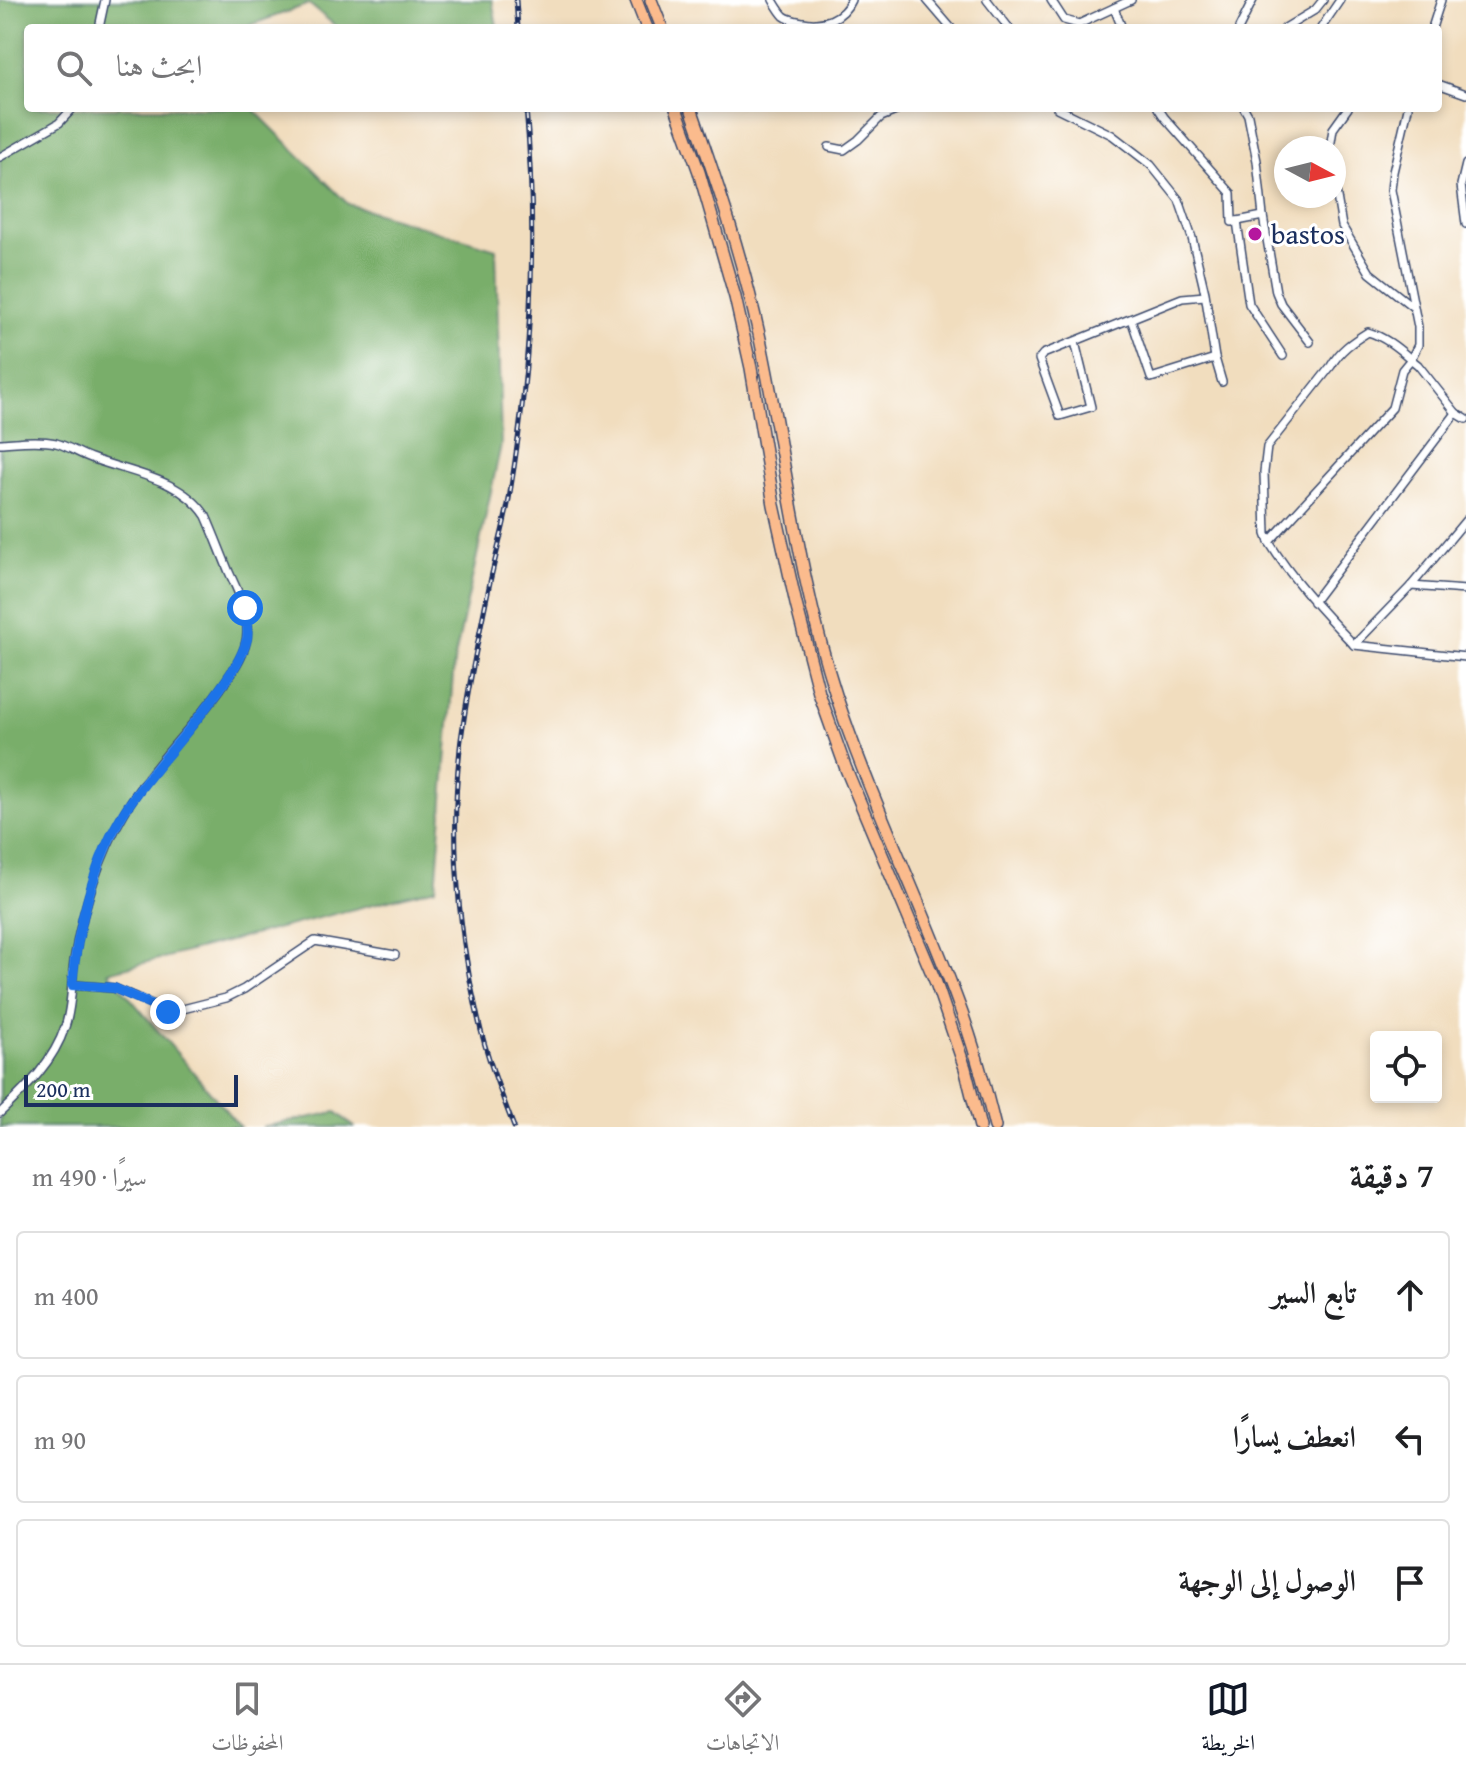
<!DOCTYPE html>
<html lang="ar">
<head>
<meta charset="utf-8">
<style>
  body { margin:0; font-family:"Gentium Book Plus",Amiri,serif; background:#f6f6f6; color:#202124; direction:rtl }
  .controls { position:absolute; right:24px; bottom:24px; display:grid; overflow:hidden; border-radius:8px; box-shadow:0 4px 12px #0003 }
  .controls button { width:72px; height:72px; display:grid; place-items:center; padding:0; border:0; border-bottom:2px solid #e0e0e0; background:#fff; color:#202124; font:40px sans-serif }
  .compass { position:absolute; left:1274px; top:136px; width:72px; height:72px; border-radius:50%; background:#fff; box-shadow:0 4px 12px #0003; rotate:97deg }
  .scale { position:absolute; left:24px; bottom:20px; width:214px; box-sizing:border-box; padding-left:8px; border:4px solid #1b2f5e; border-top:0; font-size:22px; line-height:28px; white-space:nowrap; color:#1b2f5e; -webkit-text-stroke:6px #fff; paint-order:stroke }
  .stop { position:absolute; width:24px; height:24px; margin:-18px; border:6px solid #1a73e8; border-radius:50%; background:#fff }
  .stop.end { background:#1a73e8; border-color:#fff; box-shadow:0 2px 8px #0008 }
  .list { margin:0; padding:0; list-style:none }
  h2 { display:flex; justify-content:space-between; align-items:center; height:104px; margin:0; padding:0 32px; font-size:34px }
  h2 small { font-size:26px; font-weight:400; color:#757577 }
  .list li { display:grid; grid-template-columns:52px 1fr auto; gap:24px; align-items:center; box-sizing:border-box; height:128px; margin:0 16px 16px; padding:0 16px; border:2px solid #e0e0e0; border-radius:8px }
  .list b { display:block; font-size:30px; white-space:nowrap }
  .list em { font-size:26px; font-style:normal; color:#757577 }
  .icon { flex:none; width:44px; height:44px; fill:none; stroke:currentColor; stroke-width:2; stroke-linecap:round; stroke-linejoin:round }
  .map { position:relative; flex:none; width:1466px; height:1127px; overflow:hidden; direction:ltr }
  .search { position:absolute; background:#fff; box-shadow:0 4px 12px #0003; left:24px; right:24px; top:24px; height:88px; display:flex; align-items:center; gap:20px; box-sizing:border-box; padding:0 28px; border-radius:8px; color:#757577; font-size:30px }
  .sheet { height:536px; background:#fff }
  nav { display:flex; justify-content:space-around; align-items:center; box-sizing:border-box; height:112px; border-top:2px solid #e0e0e0; background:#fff; font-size:22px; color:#757577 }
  nav a { display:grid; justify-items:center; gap:4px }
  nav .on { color:#111827 }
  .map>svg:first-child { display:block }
  .forest { fill:#79ae6a; stroke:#4a6e64; stroke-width:2 }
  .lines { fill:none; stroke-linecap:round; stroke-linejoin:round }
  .minor-casing { stroke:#3b496c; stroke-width:10 }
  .highway-casing { stroke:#3b496c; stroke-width:14 }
  .minor { stroke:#fff; stroke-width:7 }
  .highway { stroke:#fbbb8d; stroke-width:11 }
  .rail-casing { stroke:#1b2f5e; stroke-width:5 }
  .rail { stroke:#fff; stroke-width:2; stroke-dasharray:6; stroke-linecap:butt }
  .route { stroke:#1a73e8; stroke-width:10 }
  .poi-dot { fill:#b5179e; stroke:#fff; stroke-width:3 }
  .labels { text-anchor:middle; stroke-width:6; stroke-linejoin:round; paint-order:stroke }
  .poi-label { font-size:28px; fill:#1b2f5e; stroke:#fff; text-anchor:start }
</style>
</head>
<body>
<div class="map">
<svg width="1466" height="1127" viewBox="0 0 1466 1127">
  <rect width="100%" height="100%" fill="#fff"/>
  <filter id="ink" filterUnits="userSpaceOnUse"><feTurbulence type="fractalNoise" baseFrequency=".0125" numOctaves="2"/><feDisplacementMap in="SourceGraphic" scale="16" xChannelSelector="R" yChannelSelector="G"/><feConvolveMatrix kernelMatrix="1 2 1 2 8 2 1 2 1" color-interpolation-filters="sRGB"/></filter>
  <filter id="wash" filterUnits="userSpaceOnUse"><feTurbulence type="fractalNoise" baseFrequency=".006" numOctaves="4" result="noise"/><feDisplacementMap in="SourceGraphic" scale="32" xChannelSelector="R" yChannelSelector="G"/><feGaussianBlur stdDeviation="1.8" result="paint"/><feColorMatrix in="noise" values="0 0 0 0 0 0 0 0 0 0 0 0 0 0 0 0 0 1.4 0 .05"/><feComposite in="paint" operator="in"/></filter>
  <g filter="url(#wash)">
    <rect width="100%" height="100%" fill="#f1ddbe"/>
    <g class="forest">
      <path d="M0,0H492L497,26L492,28H338L309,4L242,28H28V108H252L348,204L496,249L501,445L454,662L436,888L108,972L240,1127H0Z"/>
      <path d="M336,1112L354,1127H262Z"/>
    </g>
  </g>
  <g filter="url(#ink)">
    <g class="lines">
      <g class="minor-casing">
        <g id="minor">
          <path d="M773,0C776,5 780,12 784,16C789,20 797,21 803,22C822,26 843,19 851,0"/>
          <path d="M927,0L951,28"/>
          <path d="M987,0L1009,28"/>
          <path d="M1051,0L1064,20L1079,24L1131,0"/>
          <path d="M1114,8L1122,28"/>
          <path d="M99,28L105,0"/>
          <path d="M1239,28L1253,0"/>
          <path d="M1285,28L1315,10L1323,0"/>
          <path d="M1321,28L1340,0"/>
          <path d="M1432,28L1441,0"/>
          <path d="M1438,84L1466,94"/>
          <path d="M1057,108L1112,135L1151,165L1179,200L1192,238L1205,293L1215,358L1222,382"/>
          <path d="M1158,108L1164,117L1231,193L1232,222L1263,216L1257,161L1248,115L1244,108"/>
          <path d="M1408,108L1393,172L1391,190L1418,327V345L1411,359L1402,370L1392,408L1269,542L1266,534L1264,472L1267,447L1331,366C1340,350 1352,342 1368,332C1388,338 1402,352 1418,365L1456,413L1466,419"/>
          <path d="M829,147L844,150L858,140L881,117L903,108"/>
          <path d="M1330,148L1333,129L1348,108"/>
          <path d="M0,157L59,123L73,108"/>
          <path d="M1466,164L1461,185L1466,224"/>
          <path d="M1334,179L1342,226L1351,241L1370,273L1413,307"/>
          <path d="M1263,216L1276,292L1281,304L1310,342"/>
          <path d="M1237,221L1249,304L1283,356"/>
          <path d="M1131,319L1151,378L1215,358"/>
          <path d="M1075,342L1091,407L1060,416L1039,359L1043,354L1182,298L1205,296"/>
          <path d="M0,443C18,442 38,439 56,443C68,446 79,454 91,458C130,473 181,478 206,516C214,534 221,553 229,572C238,592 249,612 247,635C246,654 231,673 221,688C190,731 150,768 124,813C100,854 83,908 75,955C71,979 73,1004 65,1027C53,1063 26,1088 0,1113"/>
          <path d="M1466,520L1411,586L1354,645L1466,657"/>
          <path d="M1269,542C1293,581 1323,612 1354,645"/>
          <path d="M1411,586L1466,590"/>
          <path d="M1313,602L1456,413"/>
          <path d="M72,985L114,988L171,1012L226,998L244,989L315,941L395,955"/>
        </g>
      </g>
      <g class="highway-casing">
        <g id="highway">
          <path d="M636,0L647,28"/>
          <path d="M651,0L662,28"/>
          <path d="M676,108L699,172L735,297L751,368L774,505L796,604L819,693L846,769L936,983L965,1068L980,1127"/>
          <path d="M691,108C717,182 742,257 759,334C785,455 798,577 836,695C871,801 921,901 959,1005C974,1045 985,1086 995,1127"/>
        </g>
      </g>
      <use href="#minor" class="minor"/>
      <use href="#highway" class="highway"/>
      <g class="rail-casing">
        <g id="rail">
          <path d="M516,0L518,28"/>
          <path d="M514,1127C500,1091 486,1055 478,1018C455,920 448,812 465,712C472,668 481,625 490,582C496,554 504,527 509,499C531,369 538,240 526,108"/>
        </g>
      </g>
      <use href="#rail" class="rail"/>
    </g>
  </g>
  <g class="lines" filter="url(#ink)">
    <path class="route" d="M168,1012L114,988L72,985C77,928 95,857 126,809C153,768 189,733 217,693C229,676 242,659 247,639C249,630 246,618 245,608"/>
  </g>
  <circle class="poi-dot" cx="1255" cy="234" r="8"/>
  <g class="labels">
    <g class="poi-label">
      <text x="1271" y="244">bastos</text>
    </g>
  </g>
</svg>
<div class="controls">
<button><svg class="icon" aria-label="locate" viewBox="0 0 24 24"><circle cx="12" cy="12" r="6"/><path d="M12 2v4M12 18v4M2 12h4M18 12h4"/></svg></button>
</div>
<svg class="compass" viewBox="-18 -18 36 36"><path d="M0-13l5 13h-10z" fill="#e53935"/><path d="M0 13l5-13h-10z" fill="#757577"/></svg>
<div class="scale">200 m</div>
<div class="stop" style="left:245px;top:608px"></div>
<div class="stop end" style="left:168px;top:1012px"></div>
<div class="search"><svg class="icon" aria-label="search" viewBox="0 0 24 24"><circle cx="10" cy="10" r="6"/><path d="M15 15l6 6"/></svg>ابحث هنا</div>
</div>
<section class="sheet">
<h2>7 دقيقة<small>سيرًا · 490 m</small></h2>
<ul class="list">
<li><svg class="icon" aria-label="ahead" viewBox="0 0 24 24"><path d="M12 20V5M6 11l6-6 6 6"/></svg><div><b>تابع السير</b></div><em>400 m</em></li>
<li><svg class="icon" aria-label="left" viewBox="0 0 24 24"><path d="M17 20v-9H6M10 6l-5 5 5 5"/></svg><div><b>انعطف يسارًا</b></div><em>90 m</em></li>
<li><svg class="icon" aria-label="arrive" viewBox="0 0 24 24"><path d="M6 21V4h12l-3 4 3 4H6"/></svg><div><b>الوصول إلى الوجهة</b></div></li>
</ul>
</section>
<nav>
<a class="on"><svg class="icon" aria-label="map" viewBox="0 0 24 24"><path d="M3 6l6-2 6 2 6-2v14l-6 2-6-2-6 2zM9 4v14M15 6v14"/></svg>الخريطة</a>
<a><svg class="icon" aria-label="directions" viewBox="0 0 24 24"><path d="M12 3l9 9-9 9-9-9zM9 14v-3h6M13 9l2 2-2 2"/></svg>الاتجاهات</a>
<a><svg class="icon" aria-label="saved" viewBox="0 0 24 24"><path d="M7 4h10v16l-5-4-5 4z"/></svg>المحفوظات</a>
</nav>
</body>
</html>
